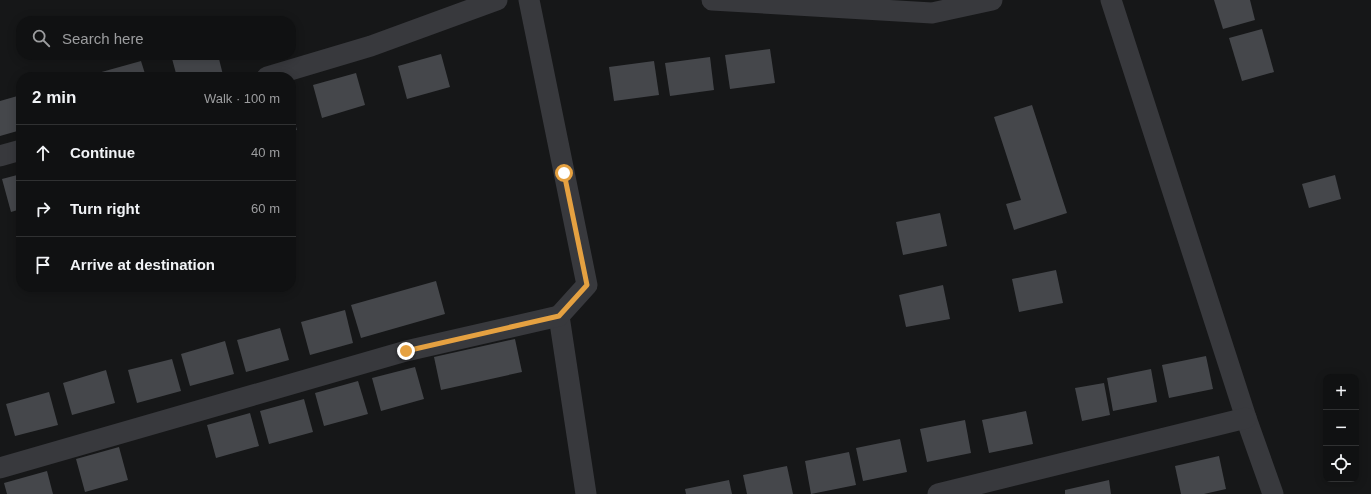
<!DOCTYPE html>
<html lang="en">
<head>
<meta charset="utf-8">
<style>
  body { margin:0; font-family:Helvetica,sans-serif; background:#191a1b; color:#f1f3f6 }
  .controls { position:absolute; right:12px; bottom:12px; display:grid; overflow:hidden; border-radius:8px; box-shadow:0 2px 10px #0003 }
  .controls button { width:36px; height:36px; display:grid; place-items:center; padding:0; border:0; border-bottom:1px solid #303132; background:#101112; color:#f1f3f6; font:20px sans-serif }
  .stop { position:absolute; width:12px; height:12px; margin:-9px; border:3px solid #e5a141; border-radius:50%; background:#fff }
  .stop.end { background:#e5a141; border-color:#fff; box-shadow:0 1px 4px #0008 }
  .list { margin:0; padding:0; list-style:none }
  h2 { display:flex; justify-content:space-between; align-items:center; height:52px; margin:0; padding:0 16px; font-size:17px }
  h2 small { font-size:13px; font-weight:400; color:#9c9d9f }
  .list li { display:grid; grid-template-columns:26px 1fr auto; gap:12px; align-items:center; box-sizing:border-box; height:56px; padding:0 16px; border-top:1px solid #303132 }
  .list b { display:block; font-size:15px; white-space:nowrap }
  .list em { font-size:13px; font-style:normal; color:#9c9d9f }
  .icon { flex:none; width:22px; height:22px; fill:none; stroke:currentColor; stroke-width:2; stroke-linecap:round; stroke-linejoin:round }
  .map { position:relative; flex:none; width:1371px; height:494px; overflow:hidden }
  .search { position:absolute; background:#101112; box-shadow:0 2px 10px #0003; left:16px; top:16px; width:280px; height:44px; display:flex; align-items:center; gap:10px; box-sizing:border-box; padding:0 14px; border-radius:16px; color:#9c9d9f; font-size:15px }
  .panel { position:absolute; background:#101112; box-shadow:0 2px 10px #0003; left:16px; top:72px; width:280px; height:220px; border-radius:16px }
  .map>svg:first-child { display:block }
  .building { fill:#45474b }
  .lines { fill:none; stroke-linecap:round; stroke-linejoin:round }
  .minor { stroke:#38393d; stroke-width:21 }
  .route { stroke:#e5a141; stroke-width:5 }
</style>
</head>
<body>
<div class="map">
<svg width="1371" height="494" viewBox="0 0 1371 494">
  <rect width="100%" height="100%" fill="#161718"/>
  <g class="building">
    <path d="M1214,0H1250L1255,20L1223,29Z"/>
    <path d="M1262,29L1274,72L1242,81L1229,38Z"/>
    <path d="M770,49L775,83L730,89L725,55Z"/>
    <path d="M441,54L450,87L407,99L398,66Z"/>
    <path d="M171,55H218L223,75L216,77H177Z"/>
    <path d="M710,57L714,90L670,96L665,63Z"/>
    <path d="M141,61L146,77H99L98,73Z"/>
    <path d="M654,61L659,95L614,101L609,67Z"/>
    <path d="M356,73L365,105L322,118L313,85Z"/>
    <path d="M21,95V130L0,136V101Z"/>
    <path d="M1032,105L1067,213L1014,230L1006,204L1021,200L994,117Z"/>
    <path d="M291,109L297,130L291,131Z"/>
    <path d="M21,174V209L11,212L2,179Z"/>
    <path d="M1335,175L1341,199L1309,208L1302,184Z"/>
    <path d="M940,213L947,246L903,255L896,222Z"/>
    <path d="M1056,270L1063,303L1019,312L1012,279Z"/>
    <path d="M436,281L445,314L361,338L351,305Z"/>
    <path d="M943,285L950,319L906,327L899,295Z"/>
    <path d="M345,310L353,343L310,355L301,322Z"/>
    <path d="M280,328L289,360L246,372L237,340Z"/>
    <path d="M515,339L522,372L441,390L434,357Z"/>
    <path d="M225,341L234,374L190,386L181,354Z"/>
    <path d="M1206,356L1213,389L1169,398L1162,365Z"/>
    <path d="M172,359L181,391L137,403L128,370Z"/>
    <path d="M415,367L424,399L381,411L372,378Z"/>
    <path d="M1151,369L1157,402L1113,411L1107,378Z"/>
    <path d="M106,370L115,403L72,415L63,383Z"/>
    <path d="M358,381L368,414L324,426L315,393Z"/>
    <path d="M1104,383L1110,415L1082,421L1075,388Z"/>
    <path d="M49,392L58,425L15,436L6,404Z"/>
    <path d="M304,399L313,432L269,444L260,411Z"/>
    <path d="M1026,411L1033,444L989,453L982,420Z"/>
    <path d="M250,413L259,446L216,458L207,425Z"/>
    <path d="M965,420L971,453L927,462L920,429Z"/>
    <path d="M900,439L907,472L863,481L856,448Z"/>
    <path d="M119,447L128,480L85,492L76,459Z"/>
    <path d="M849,452L856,485L811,494L805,461Z"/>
    <path d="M1219,456L1226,489L1204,494H1181L1175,466Z"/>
    <path d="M787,466L793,494H747L743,475Z"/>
    <path d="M47,471L53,494H7L4,483Z"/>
    <path d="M729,480L732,494H686L685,489Z"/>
    <path d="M1109,480L1111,494H1065V490Z"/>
  </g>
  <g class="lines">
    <g class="minor">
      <path d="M529,0L587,285L559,316L586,494"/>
      <path d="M712,0L932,13L992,0"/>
      <path d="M1111,0L1246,418L1273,494"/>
      <path d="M267,77L371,46L497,0"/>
      <path d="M0,156L21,150"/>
      <path d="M0,468L406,351L559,316"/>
      <path d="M938,494L1246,418"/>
    </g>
  </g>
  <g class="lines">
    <path class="route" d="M406,351L559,316L587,285L564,173"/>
  </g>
</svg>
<div class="controls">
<button>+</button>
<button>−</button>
<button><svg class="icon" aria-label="locate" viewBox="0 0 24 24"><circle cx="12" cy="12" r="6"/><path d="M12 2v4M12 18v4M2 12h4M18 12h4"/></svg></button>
</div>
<div class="stop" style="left:564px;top:173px"></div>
<div class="stop end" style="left:406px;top:351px"></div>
<div class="search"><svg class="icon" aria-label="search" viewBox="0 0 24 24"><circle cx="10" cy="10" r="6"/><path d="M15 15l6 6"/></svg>Search here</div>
<section class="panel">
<h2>2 min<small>Walk · 100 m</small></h2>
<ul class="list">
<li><svg class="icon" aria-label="ahead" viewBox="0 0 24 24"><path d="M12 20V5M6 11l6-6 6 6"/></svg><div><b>Continue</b></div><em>40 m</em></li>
<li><svg class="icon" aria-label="right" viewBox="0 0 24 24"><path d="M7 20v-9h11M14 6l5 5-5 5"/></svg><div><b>Turn right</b></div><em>60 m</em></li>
<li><svg class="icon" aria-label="arrive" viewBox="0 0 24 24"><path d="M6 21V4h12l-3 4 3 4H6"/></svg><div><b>Arrive at destination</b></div></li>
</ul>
</section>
</div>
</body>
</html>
